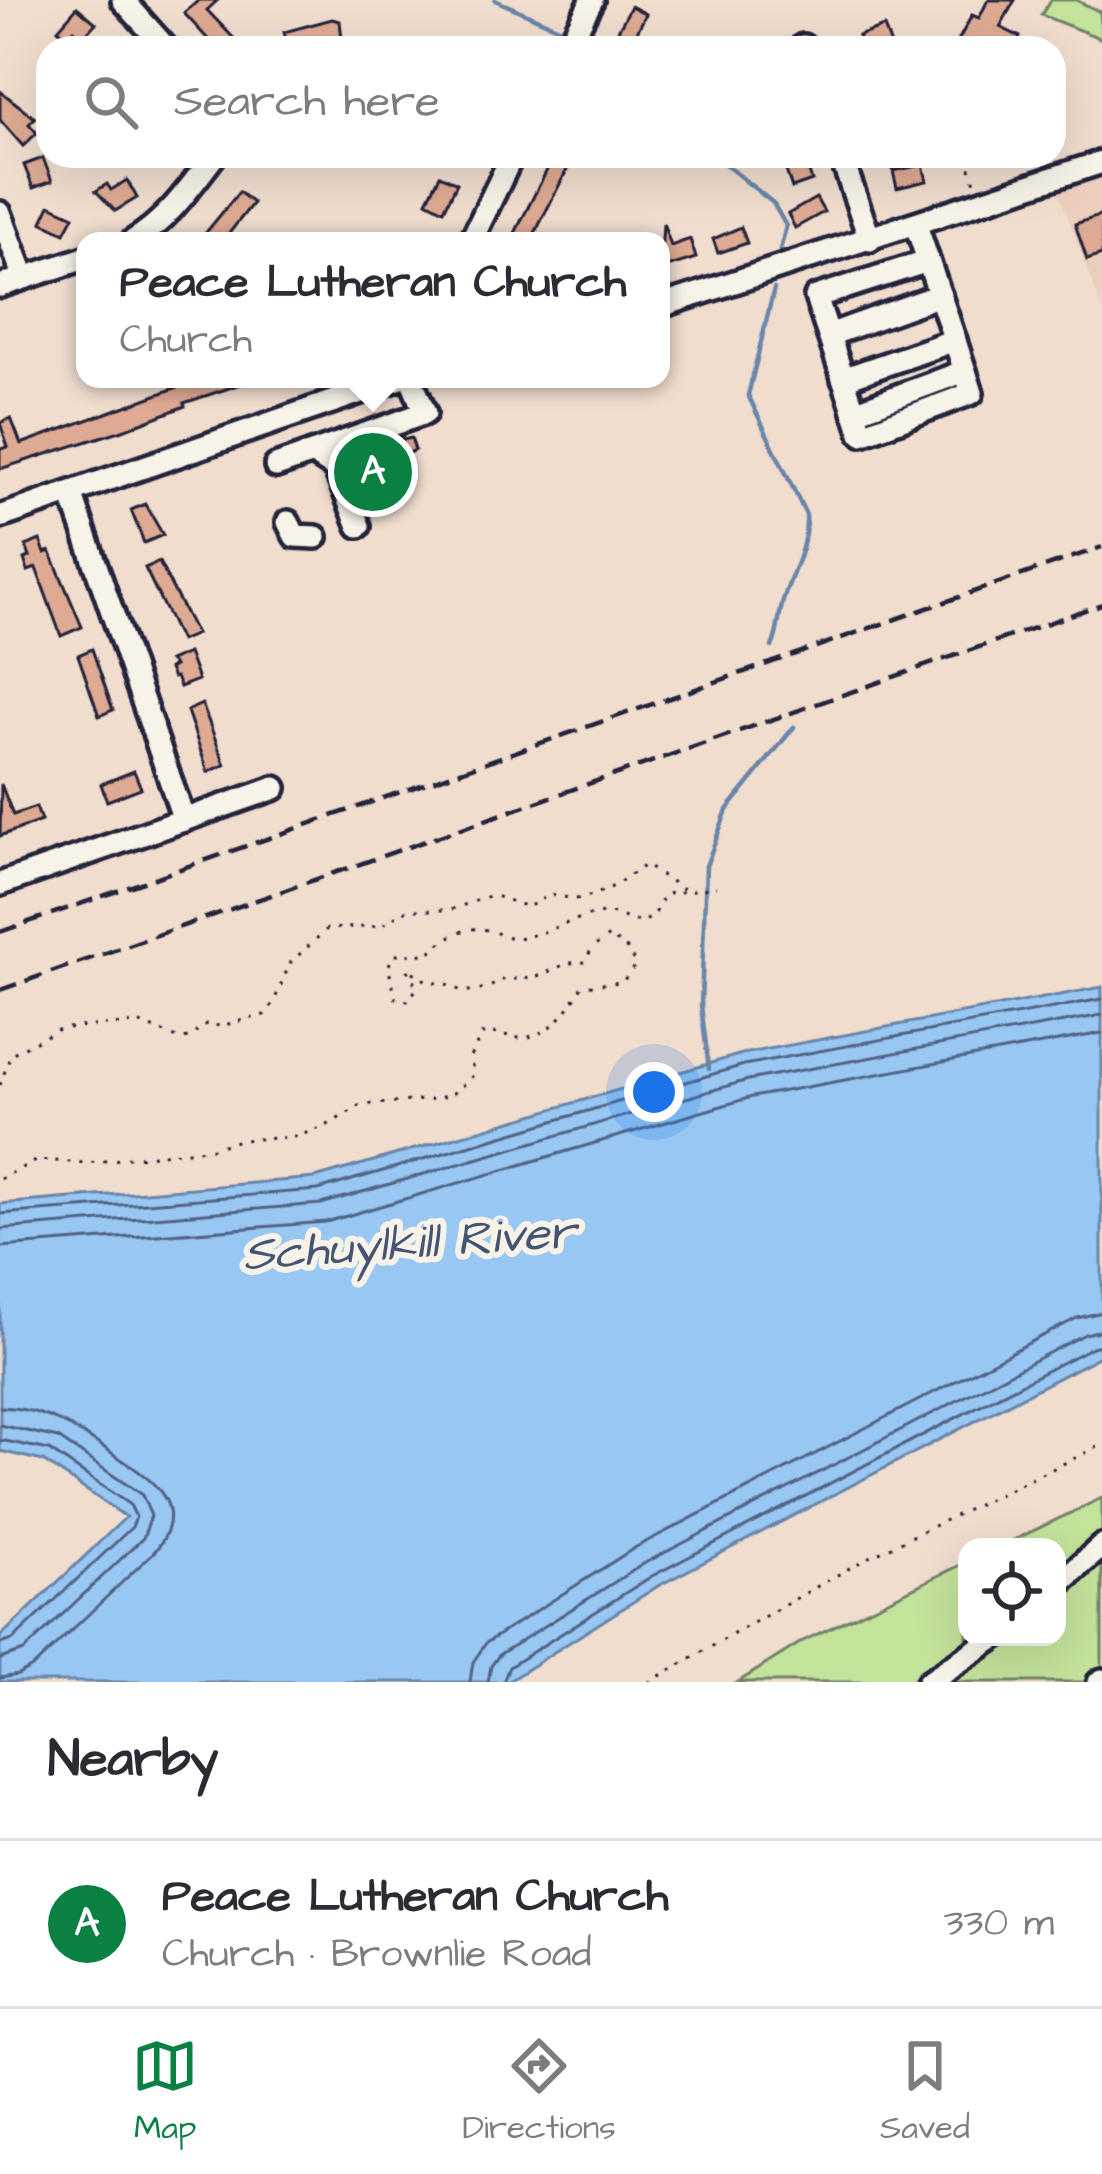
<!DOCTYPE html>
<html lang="en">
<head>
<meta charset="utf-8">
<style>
  body { margin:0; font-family:"Architects Daughter",sans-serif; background:#f2f2f3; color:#2b2b33 }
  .controls { position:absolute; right:36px; bottom:36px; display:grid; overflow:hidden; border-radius:24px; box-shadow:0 12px 48px #0002 }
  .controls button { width:108px; height:108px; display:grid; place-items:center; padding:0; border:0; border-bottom:3px solid #e1e1e2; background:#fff; color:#2b2b33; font:60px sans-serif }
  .you { position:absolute; left:654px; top:1092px; width:42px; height:42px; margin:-30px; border:9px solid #fff; border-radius:50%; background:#1a73e8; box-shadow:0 0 0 18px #1a73e833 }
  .badge { display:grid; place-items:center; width:78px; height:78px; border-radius:50%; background:#0b8043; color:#fff; font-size:39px; font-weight:700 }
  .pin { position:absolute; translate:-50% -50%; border:6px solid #fff; box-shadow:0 3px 12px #0006 }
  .popup { position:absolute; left:76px; top:232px; width:594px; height:156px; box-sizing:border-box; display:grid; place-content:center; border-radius:24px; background:#fff; filter:drop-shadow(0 3px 9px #0005); font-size:39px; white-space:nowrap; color:#7c7c81 }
  .popup b { font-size:45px; color:#2b2b33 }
  .popup::after { content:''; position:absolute; left:50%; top:100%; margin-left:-24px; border:24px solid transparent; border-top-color:#fff }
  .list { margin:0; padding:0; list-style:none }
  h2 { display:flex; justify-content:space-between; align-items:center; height:156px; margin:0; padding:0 48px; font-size:51px }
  h2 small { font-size:39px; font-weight:400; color:#7c7c81 }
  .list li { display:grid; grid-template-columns:78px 1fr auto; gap:36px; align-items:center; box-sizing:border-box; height:168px; padding:0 48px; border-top:3px solid #e1e1e2 }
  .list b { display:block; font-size:45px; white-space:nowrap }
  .list p { margin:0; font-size:39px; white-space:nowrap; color:#7c7c81 }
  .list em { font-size:39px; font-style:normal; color:#7c7c81 }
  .icon { flex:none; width:66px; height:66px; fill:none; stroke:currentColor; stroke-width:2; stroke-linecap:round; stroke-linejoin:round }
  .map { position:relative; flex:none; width:1102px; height:1682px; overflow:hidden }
  .search { position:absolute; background:#fff; box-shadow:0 12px 48px #0002; left:36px; right:36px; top:36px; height:132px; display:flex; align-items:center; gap:30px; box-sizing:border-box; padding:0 42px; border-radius:36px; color:#7c7c81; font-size:45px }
  .sheet { height:324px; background:#fff }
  nav { display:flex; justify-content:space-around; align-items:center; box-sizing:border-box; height:168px; border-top:3px solid #e1e1e2; background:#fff; font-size:33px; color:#7c7c81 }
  nav a { display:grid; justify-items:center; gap:6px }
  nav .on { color:#0b8043 }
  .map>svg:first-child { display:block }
  .built { fill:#ebcebc }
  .green { fill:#c3e29a; stroke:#72826a; stroke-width:3 }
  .water { fill:#98c7f3; stroke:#6985a9; stroke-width:3 }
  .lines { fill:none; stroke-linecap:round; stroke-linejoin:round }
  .shore { stroke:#516485; stroke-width:3 }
  .stream { stroke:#6985a9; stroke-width:4.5 }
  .building { fill:#dfaa93; stroke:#22223b; stroke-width:3 }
  .minor-casing { stroke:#22223b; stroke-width:30 }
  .path { stroke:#22223b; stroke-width:3; stroke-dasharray:3 9; stroke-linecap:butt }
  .minor { stroke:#f7f3e8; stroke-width:21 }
  .rail { stroke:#22223b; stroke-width:4.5; stroke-dasharray:18 9; stroke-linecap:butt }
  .labels { text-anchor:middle; stroke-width:12; stroke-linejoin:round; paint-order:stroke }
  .water-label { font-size:48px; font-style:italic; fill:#455472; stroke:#f7f3e8 }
</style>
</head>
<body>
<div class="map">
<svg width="1102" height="1682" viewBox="0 0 1102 1682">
  <rect width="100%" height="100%" fill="#f0ddce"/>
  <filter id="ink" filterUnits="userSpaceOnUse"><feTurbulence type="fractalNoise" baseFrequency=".00833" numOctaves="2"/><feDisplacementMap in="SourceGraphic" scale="24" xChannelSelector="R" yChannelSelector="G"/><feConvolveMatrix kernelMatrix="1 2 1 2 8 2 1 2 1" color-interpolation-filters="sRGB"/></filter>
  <g filter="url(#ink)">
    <path class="built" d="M1102,175V309L1058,191Z"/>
    <g class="green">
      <path d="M1051,0H1076L1100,12L1102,39L1041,15Z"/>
      <path d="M1102,1498V1682H738L803,1641L967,1562V1637H1057V1547H999Z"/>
    </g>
    <path class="water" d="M1102,987V1355L658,1586L507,1682H0V1637L126,1517L43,1461L0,1451V1204L315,1178L742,1054Z"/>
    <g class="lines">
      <g class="shore">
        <path d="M0,1214L318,1190L744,1065L1102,999"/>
        <path d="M0,1229L321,1204L748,1080L1102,1015"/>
        <path d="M0,1247L326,1222L752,1097L1102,1033"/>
        <path d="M0,1407C47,1408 81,1432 118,1457C154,1481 192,1507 154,1552L34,1666L18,1675L0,1678"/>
        <path d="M0,1425L58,1438L142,1495L151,1516L143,1538L24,1651L0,1659"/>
        <path d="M0,1440L49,1450L130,1505L136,1517L132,1527L13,1640L0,1644"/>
        <path d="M470,1682L473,1662L486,1643L636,1547L1077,1318L1102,1312"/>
        <path d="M488,1682L491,1666L500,1654L645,1563L1085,1334L1102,1330"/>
        <path d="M503,1682L509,1667L652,1576L1092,1347L1102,1345"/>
      </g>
      <g class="stream">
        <path d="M495,0L566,31"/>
        <path d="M582,37L610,48"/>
        <path d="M715,156L773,203L786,226L780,250"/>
        <path d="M772,647C778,634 778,623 781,609C788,575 808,552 806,515L748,395L774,289"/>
        <path d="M709,1069L701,1006L706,866L727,810L794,727"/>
      </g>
    </g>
    <g class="building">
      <path d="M199,0H218L207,10L243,48H216L184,13Z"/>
      <path d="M988,0H1015L1000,27L1020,37L1014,48H970L958,41L972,15L979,18Z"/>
      <path d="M631,6L646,14L631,44L615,36Z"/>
      <path d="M77,7L96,23L83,37L74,30L68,37L58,29Z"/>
      <path d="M332,19L340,21L343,48H265V44L286,39L284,32Z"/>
      <path d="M884,27L892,48H862L858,36Z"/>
      <path d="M0,91L35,118L29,124L37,133L23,146L0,120Z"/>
      <path d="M554,156H574L531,241H511Z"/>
      <path d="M804,156L812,181L792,188L783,162Z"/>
      <path d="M43,158L52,181L33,188L24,165Z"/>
      <path d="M923,165L927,181L897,188L893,171Z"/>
      <path d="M440,175L457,183L444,210L427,201Z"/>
      <path d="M127,180L137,198L115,211L96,191L107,184L111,190Z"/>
      <path d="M239,192L253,203L223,241H199Z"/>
      <path d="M816,198L824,212L795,228L788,214Z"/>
      <path d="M50,205L74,216L65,233L42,222Z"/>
      <path d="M1102,215V255L1087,260L1075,224Z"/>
      <path d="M663,223L671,246L690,239L696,258L667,267L661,258Z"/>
      <path d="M741,227L747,243L718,253L713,239Z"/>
      <path d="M200,379L253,380L184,403L185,406L123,430L0,469V449L8,447L0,423L11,418L21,444Z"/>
      <path d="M402,437L403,440L411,438L415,450L390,462L397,482L362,494L347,457Z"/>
      <path d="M145,504L163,535L144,543L131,510Z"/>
      <path d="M40,540L45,553L50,551L82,627L61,636L36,568L28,571L24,559L30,557L26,546Z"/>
      <path d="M159,562L196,634L180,641L145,568Z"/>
      <path d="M92,649L113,710L99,716L78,655Z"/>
      <path d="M188,653L198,680L180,687L176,677L173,678L169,669L174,666L169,661Z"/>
      <path d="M202,704L225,765L208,772L187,711Z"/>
      <path d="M134,771L141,788L107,801L101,784Z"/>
      <path d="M1,784L13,815L36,807L41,821L0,836Z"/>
    </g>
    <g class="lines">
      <g class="minor-casing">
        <g id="minor">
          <path d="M123,0L166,48"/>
          <path d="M803,46L804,48"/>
          <path d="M567,48L592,0"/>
          <path d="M841,156L870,240"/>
          <path d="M0,213L24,277"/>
          <path d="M916,225C935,281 954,337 972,393L862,434L816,297L928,261"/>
          <path d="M133,241C168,220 189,188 214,156"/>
          <path d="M471,241L512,156"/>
          <path d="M0,286L85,258"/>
          <path d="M661,306L1102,162"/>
          <path d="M829,335L940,295"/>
          <path d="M843,379L955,340"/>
          <path d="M854,412L965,371"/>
          <path d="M312,453L335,468L359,526"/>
          <path d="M276,466L425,413L411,379"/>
          <path d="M71,493L184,820"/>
          <path d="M0,517L398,379"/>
          <path d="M288,522L295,536L316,537"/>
          <path d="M0,884L275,788"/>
          <path d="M1057,1586L1102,1546"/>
          <path d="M928,1682L996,1637"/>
          <path d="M1099,1682L1102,1680"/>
        </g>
      </g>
      <g class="path">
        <path d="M966,156L975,183"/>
        <path d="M0,1085L11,1054L57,1030L74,1027L140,1023L180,1039L189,1038L206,1024L220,1026L264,1015L273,1004L290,963L327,929L381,926L407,910H450L492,895L528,907L550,895L576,899L593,895L614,886L645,865L683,889"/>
        <path d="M0,1179L37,1160L87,1163L213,1148L239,1140L295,1137L326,1126L361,1105L437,1099L453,1093L474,1075L470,1057L482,1034C500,1031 509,1038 522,1038C553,1035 569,1009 582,986L622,982L636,965L627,949L609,936L591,949L586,962L568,963L534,978L502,980L488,988L462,992L451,985L427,981L407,968L417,988L408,1001L396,999L388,966L395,955L428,954C443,940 464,924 487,930C501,933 508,940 523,937C551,933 574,916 605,913C621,912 635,928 650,918C658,913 660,902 665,894L716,887"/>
        <path d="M649,1682L869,1557L1102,1445"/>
      </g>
      <use href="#minor" class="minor"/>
      <g class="rail">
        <path d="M0,932L1102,547"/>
        <path d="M0,990L1102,604"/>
      </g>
    </g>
  </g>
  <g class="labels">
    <g class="water-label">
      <text transform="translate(409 1241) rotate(-4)" y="17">Schuylkill River</text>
    </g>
  </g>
</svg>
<div class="controls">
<button><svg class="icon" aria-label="locate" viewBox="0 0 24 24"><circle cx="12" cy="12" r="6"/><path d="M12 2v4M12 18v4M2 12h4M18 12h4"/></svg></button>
</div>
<div class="you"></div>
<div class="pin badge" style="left:373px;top:472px">A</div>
<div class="popup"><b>Peace Lutheran Church</b>Church</div>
<div class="search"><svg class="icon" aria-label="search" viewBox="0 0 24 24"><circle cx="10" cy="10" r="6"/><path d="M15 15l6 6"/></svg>Search here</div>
</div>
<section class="sheet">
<h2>Nearby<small></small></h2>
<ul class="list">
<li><span class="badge">A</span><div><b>Peace Lutheran Church</b><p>Church · Brownlie Road</p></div><em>330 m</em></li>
</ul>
</section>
<nav>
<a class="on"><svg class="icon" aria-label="map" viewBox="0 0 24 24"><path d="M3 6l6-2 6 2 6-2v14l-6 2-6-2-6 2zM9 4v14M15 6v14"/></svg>Map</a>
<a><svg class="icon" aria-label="directions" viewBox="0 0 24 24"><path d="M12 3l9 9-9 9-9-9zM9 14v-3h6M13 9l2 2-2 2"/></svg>Directions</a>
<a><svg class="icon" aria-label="saved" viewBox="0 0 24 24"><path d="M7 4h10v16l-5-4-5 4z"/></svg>Saved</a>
</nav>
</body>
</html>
